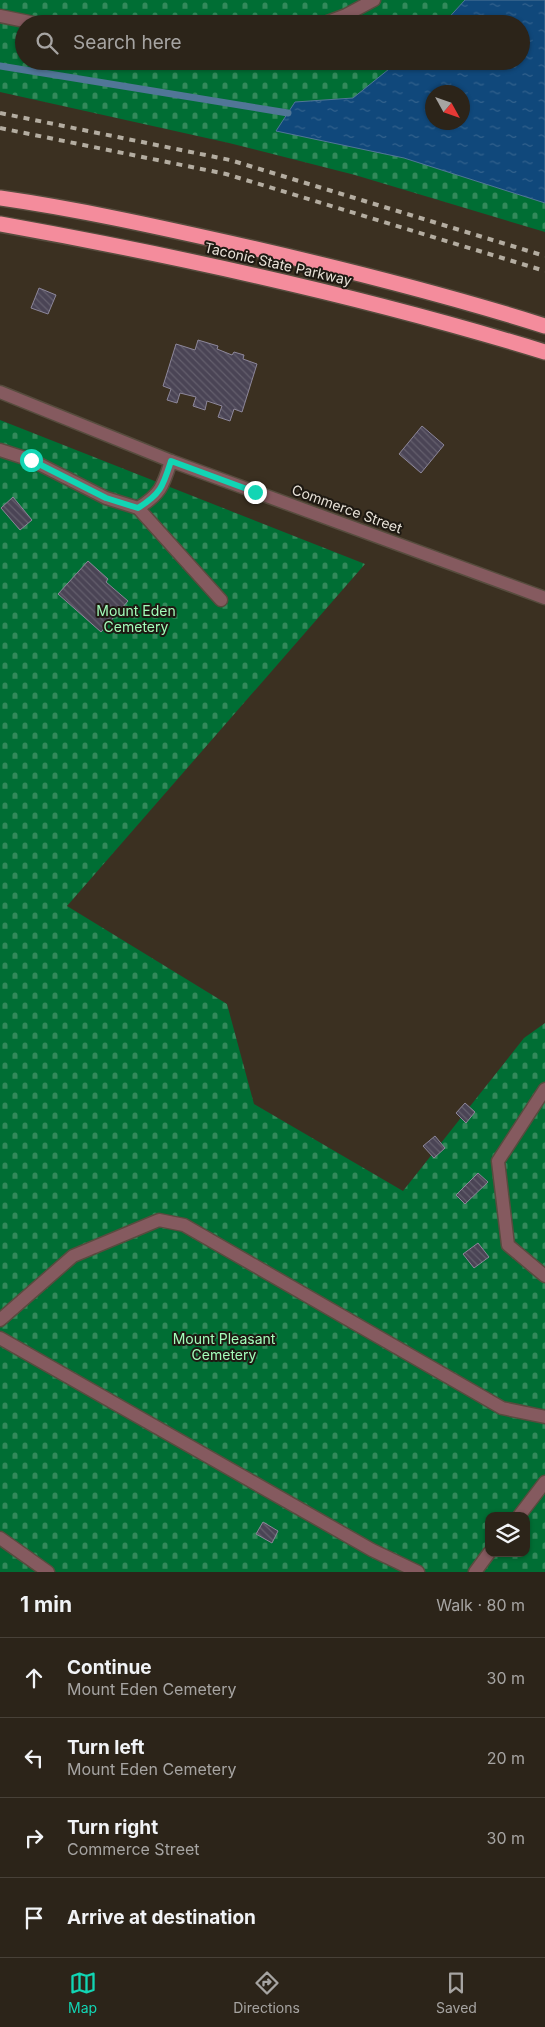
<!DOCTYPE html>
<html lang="en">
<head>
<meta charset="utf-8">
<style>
  body { margin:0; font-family:Inter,sans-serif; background:#383026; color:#f1f3f6 }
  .controls { position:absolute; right:15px; bottom:15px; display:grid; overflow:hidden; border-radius:10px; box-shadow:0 1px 4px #0004 }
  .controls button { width:45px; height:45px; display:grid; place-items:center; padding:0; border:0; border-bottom:1px solid #484138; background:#2c2419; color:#f1f3f6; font:25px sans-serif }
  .compass { position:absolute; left:425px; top:85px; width:45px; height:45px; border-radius:50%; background:#2c2419; box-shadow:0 1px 4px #0004; rotate:130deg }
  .stop { position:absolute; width:15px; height:15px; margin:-11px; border:4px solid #12d5b4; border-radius:50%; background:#fff }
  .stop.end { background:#12d5b4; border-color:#fff; box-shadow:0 1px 5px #0008 }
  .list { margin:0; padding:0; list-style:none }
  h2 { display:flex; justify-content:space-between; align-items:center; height:65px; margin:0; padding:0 20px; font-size:21px }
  h2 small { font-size:16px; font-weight:400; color:#a6a4a2 }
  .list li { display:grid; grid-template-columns:32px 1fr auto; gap:15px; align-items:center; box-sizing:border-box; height:80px; padding:0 20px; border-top:1px solid #484138 }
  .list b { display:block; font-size:19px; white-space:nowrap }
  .list p { margin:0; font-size:16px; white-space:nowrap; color:#a6a4a2 }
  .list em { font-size:16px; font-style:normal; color:#a6a4a2 }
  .icon { flex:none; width:28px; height:28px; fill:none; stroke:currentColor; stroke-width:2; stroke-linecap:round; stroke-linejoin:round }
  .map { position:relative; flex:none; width:545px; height:1572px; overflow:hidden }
  .search { position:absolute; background:#2c2419; box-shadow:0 1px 4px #0004; left:15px; right:15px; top:15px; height:55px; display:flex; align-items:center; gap:12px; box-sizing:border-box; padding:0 18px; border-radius:28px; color:#a6a4a2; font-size:19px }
  .sheet { height:385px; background:#2c2419 }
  nav { display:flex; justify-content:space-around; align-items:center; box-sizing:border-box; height:70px; border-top:1px solid #484138; background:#2c2419; font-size:14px; color:#a6a4a2 }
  nav a { display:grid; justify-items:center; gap:2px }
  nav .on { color:#12d5b4 }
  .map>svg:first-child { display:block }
  .cemetery { fill:url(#cemetery-stones); fill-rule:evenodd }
  .water { fill:url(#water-ripples); stroke:#517697; fill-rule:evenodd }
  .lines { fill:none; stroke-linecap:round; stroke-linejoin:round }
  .stream { stroke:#517697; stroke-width:7 }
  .building { fill:url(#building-back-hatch); stroke:#8d879a }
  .minor-casing { stroke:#574c3e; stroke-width:15 }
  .highway-casing { stroke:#574c3e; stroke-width:18 }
  .minor { stroke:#855a5f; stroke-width:12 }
  .highway { stroke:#f48c9c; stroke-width:15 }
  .rail { stroke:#b4ada1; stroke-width:4; stroke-dasharray:6 6; stroke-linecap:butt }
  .route { stroke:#12d5b4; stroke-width:6 }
  .labels { text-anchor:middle; stroke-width:4; stroke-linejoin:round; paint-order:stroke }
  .street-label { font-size:14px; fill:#e8e2d8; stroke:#1e1912 }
  .park-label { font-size:14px; fill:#a3fdba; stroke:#1e1912 }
</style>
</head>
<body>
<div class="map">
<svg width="545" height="1572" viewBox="0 0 545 1572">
  <defs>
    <pattern id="cemetery-stones" width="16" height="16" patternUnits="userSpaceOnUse" patternTransform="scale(1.25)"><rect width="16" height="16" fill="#006e34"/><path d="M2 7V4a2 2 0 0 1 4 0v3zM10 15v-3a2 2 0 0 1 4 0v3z" fill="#32895a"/></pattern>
    <pattern id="water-ripples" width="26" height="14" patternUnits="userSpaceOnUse" patternTransform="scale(1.25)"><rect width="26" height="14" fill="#10487b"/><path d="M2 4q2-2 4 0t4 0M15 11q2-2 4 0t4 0" fill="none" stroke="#33628d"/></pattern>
    <pattern id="building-back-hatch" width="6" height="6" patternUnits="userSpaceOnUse" patternTransform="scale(1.25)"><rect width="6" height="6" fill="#4a4455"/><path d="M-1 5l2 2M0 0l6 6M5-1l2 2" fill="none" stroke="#645f6d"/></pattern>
  </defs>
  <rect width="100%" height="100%" fill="#3b3021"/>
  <g class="cemetery">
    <path d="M0,0H545V232L355,175L229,143L0,92ZM24,24H521V61H24ZM432,92H462V122H432Z"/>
    <path d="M0,420L365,564L67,906L227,1004L254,1104L403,1191L524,1038L545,1023V1572H0ZM489,1516H526V1553H489Z"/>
  </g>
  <path class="water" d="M465,0H545V203L404,158L276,131L295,102L353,98L399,61H521V24H443ZM432,92H462V122H432Z"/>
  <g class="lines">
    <path class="stream" d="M0,66L288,113"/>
  </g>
  <g class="building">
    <path d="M39,288L56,295L48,314L31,308Z"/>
    <path d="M198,340L218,346L217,349L232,355L234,352L244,355L243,359L257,364L242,412L234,409L230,421L218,417L222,406L207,401L205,410L193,406L196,397L180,393L177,403L167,400L171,389L163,386L176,344L195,350Z"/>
    <path d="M422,426L444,445L421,473L399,454Z"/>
    <path d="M13,497L32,520L20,530L1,508Z"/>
    <path d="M88,561L108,579L106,582L128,601L101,632L58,594Z"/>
    <path d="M465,1103L475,1112L466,1123L456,1113Z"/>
    <path d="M435,1136L445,1148L434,1158L423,1146Z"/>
    <path d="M478,1173L488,1182L465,1204L456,1195Z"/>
    <path d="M478,1243L489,1257L474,1268L463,1254Z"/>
    <path d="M263,1522L278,1531L272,1543L256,1534Z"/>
  </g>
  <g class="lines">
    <g class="minor-casing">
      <g id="minor">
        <path d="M0,16L39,24"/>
        <path d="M322,24L346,15L374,0"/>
        <path d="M0,392L171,461L545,598"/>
        <path d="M0,450L31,460L106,498L138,508C161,494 163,486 171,461"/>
        <path d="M138,508L221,600"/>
        <path d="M545,1089L498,1161L508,1245L545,1276"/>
        <path d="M0,1320L73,1256L159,1220L184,1225L502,1408L545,1417"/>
        <path d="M0,1338L372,1550L418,1572"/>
        <path d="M519,1516L545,1482"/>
        <path d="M0,1538L48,1572"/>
        <path d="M475,1572L489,1553"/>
      </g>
    </g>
    <g class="highway-casing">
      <g id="highway">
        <path d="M0,198C77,209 154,226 230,243C336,267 441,293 545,326"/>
        <path d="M0,224C184,257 366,297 545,352"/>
      </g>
    </g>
    <use href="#minor" class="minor"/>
    <use href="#highway" class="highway"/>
    <g class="rail">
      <path d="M0,113L230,160L545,256"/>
      <path d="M0,128L226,174L545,271"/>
    </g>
  </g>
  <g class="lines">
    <path class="route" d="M31,460L106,498L138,508C161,494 163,486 171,461L255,492"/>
  </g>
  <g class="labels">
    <g class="street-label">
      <text transform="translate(278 264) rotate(13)" y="5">Taconic State Parkway</text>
      <text transform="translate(347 509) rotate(20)" y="5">Commerce Street</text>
    </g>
    <g class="park-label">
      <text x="136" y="616">Mount Eden<tspan x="136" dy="16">Cemetery</tspan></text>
      <text x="224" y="1344">Mount Pleasant<tspan x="224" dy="16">Cemetery</tspan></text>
    </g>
  </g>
</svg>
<div class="controls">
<button><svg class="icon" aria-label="layers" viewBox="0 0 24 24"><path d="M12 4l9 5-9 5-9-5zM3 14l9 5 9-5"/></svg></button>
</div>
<svg class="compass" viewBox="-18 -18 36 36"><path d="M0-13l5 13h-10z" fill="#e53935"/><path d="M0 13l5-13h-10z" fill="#a6a4a2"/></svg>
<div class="stop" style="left:31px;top:460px"></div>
<div class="stop end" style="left:255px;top:492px"></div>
<div class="search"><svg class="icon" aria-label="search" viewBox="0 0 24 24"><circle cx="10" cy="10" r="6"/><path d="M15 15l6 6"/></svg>Search here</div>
</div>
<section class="sheet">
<h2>1 min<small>Walk · 80 m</small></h2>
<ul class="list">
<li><svg class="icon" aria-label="ahead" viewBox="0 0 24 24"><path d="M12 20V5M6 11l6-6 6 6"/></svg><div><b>Continue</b><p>Mount Eden Cemetery</p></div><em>30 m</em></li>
<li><svg class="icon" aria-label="left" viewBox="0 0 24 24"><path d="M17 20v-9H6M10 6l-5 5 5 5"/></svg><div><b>Turn left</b><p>Mount Eden Cemetery</p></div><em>20 m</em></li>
<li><svg class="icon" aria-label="right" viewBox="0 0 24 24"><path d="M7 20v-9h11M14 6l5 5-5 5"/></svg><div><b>Turn right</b><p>Commerce Street</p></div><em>30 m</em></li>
<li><svg class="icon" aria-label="arrive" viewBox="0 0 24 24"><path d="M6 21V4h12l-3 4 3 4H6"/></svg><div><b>Arrive at destination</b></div></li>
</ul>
</section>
<nav>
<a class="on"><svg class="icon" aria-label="map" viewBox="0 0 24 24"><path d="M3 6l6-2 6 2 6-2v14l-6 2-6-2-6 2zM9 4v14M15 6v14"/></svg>Map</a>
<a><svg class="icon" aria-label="directions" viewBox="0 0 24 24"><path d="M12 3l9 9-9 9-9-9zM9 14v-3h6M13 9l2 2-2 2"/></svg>Directions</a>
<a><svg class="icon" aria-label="saved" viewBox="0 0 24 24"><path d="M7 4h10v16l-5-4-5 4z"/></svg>Saved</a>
</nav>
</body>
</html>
